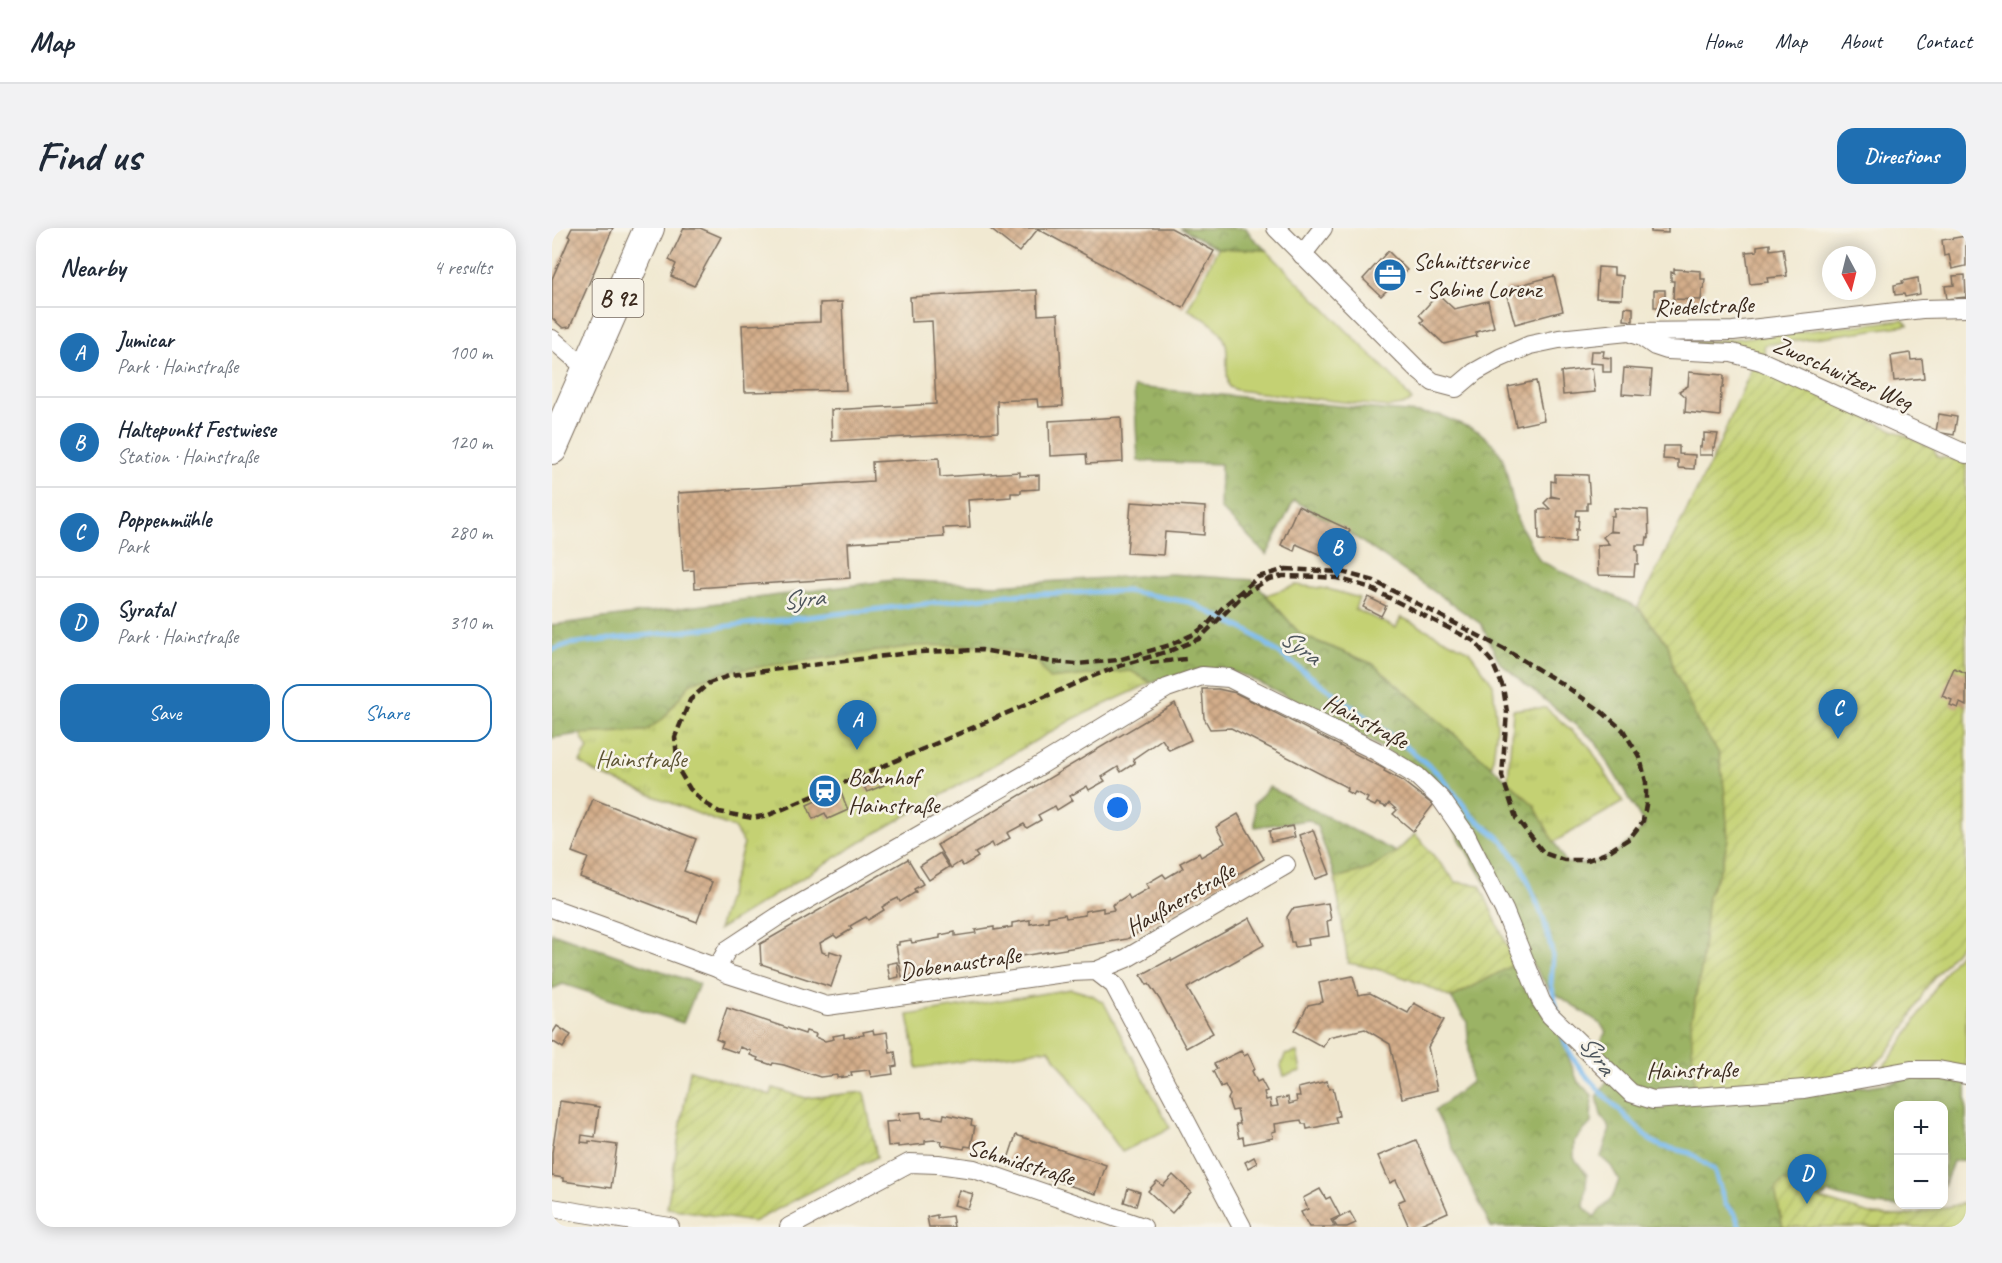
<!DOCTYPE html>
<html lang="en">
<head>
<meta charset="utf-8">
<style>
  body { margin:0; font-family:Caveat,sans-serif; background:#f2f2f3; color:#1f2937 }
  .controls { position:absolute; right:18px; bottom:18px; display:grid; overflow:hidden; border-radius:12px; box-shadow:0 3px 15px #0003 }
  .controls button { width:54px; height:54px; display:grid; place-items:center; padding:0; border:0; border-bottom:2px solid #e0e1e3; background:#fff; color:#1f2937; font:30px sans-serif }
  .compass { position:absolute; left:1270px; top:18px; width:54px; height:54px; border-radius:50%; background:#fff; box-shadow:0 3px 15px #0003; rotate:173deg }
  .you { position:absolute; left:566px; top:580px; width:21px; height:21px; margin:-15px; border:4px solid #fff; border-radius:50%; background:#1a73e8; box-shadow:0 0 0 9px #1a73e833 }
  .badge { display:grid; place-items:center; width:39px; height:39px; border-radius:50%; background:#1f6fb2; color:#fff; font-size:20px; font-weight:700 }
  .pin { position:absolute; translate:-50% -50px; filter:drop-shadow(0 2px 3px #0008) }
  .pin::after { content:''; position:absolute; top:32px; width:21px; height:18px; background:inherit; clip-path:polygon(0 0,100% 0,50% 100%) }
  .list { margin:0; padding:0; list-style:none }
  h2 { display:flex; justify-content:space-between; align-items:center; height:78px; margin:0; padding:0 24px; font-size:26px }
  h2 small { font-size:20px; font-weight:400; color:#747a83 }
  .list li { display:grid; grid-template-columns:39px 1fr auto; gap:18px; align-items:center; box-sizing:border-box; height:90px; padding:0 24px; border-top:2px solid #e0e1e3 }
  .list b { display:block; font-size:22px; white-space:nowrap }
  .list p { margin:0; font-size:20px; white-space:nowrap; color:#747a83 }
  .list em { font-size:20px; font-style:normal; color:#747a83 }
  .actions { display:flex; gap:12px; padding:18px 24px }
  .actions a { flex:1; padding:14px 0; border:2px solid #1f6fb2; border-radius:18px; text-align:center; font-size:21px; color:#1f6fb2 }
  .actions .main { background:#1f6fb2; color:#fff }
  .map { position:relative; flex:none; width:1414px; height:999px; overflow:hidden; border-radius:18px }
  header { display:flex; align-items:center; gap:36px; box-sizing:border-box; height:84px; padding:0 30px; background:#fff; border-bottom:2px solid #e0e1e3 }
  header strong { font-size:28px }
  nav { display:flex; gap:33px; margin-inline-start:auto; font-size:21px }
  .intro { display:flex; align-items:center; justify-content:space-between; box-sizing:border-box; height:144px; padding:0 36px }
  h1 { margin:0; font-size:42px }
  .button { padding:15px 27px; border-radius:18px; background:#1f6fb2; color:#fff; font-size:21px; font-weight:700 }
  main { display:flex; gap:36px; padding:0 36px }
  aside { flex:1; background:#fff; border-radius:18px; box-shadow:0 3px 15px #0003 }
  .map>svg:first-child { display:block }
  .grass { fill:#c4d173; stroke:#807e48; stroke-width:1.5 }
  .forest { fill:url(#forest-crowns); stroke:#6b6e42; stroke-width:1.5 }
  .park { fill:url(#park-tufts); stroke:#807e48; stroke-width:1.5 }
  .garden { fill:url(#garden-furrows); stroke:#807e48; stroke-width:1.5 }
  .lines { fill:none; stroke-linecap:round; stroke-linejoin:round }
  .stream { stroke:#7abbef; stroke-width:5 }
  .building { fill:url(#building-cross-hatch) }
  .street-casing { stroke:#7b6d5d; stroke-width:20 }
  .primary-casing { stroke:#7b6d5d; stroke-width:32 }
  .street { stroke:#fff; stroke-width:18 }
  .primary { stroke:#fff; stroke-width:30 }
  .rail { stroke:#3b2a1e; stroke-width:4.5; stroke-dasharray:9 4.5; stroke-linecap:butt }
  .labels { text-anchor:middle; stroke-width:5; stroke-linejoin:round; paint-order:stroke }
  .shield { fill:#f7f3e8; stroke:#73665b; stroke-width:1.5 }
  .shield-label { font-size:22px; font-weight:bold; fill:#3b2a1e }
  .poi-label { font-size:24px; fill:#3b2a1e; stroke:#f7f3e8; text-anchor:start }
  .street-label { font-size:24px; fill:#3b2a1e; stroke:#f7f3e8 }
  .park-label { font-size:24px; fill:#5d5433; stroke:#f7f3e8 }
  .water-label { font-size:26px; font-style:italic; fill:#4e565d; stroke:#f7f3e8 }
</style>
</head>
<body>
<header>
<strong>Map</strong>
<nav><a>Home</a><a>Map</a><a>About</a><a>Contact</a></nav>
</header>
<div class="intro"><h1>Find us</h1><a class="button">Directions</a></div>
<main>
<aside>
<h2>Nearby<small>4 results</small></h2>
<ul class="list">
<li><span class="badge">A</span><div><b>Jumicar</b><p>Park · Hainstraße</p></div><em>100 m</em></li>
<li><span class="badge">B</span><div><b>Haltepunkt Festwiese</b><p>Station · Hainstraße</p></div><em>120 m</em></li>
<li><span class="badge">C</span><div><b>Poppenmühle</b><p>Park</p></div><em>280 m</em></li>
<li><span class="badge">D</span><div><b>Syratal</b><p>Park · Hainstraße</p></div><em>310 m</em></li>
</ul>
<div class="actions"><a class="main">Save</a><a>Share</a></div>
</aside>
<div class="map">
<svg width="1414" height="999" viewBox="0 0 1414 999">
  <defs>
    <pattern id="forest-crowns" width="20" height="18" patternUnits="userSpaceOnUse" patternTransform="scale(1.5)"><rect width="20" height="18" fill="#9bb365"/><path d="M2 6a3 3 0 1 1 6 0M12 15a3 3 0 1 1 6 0" fill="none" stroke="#809253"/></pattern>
    <pattern id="park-tufts" width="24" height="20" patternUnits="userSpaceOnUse" patternTransform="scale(1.5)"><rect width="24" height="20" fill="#c4d173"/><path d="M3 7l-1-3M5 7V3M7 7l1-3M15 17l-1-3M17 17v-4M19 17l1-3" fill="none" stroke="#a9b463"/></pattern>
    <pattern id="garden-furrows" width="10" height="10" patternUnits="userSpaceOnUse" patternTransform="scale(1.5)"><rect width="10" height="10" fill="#c4d173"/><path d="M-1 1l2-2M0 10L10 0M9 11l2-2" fill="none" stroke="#a9b463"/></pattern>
    <pattern id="building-cross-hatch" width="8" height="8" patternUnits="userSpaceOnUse" patternTransform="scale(1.5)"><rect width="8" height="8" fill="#d4ae8b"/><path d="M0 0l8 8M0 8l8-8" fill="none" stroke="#ad8e71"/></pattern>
  </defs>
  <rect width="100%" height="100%" fill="#f7f3e8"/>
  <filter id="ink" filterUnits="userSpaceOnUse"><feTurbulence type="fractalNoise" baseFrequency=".0167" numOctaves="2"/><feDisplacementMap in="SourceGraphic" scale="12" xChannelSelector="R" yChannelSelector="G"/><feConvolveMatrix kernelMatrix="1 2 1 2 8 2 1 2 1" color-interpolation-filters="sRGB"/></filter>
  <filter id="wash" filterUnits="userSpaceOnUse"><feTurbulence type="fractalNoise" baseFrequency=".008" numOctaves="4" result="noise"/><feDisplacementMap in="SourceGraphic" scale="24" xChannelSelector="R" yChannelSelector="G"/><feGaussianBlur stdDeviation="1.35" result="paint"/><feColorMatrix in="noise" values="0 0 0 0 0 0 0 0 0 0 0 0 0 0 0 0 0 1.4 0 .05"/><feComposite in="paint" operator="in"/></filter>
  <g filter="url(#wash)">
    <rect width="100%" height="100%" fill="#f1e9d2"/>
    <g class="grass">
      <path d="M666,20L714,22L844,152L860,173L850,177L837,179L684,162L677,159C674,148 675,136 675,125C675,101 654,92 636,81Z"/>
      <path d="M1351,92L1356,97L1212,117L1213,128L1226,135L1123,113H1160L1209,108Z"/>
      <path d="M744,357L776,361L807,370L803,381L844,400L849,389L917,423L941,456L945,499L940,539L821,436L749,407L714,367Z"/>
      <path d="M1414,718V844L1327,843C1362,806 1379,756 1414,718Z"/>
      <path d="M519,761L540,767L552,775L618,900L570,924L497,821L365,840L356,787Z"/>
    </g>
    <g class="forest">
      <path d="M628,0H694L699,8L714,22L666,20Z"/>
      <path d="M582,159L887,187L926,203L941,216L951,230L965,291L988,333L1085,379L1116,416L1122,441L1147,496L1167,525L1173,565L1176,612L1169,640L1156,668L1149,743L1139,792L1304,860L1342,854L1362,848L1414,854V932L1401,933L1392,958V878H1346V976L1363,977C1333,982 1304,973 1276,965L1268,971L1232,953L1227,984L1231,999H939L883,883L919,854L915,794L899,770L963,736L981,759L1008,807L1026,854L1040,867L1039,895L1022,913V930L1035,947L1032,979L1042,989L1061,968L1067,952L1059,938L1049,929L1058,901L1049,887L1045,869L1059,847C1049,831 1043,822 1054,804L1048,795L998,762L980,736L869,544L791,496L694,448L675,442L649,441L599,455L579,443L497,451L427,417L364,418L177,443L139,455L112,490L94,503L28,506L0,510V397L341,352L444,357L619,346L701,352L749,407L821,436L956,553L982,577L1014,635C1022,635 1031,637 1038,635C1061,630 1079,614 1093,597L1043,513L948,435L929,396L797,305L742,272L715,327L668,280L669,236L586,233Z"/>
      <path d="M717,559L844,624L818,641L783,650L765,598L757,592L703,599L702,576Z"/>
      <path d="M0,705L147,756L131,795L11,756L0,761Z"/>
    </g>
    <g class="park">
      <path d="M427,417L482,428L497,451L579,443L599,455L521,491L312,612L166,702L192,616L182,600L42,544L28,534L36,521L28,506L94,503L112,490L139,455L177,443L364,418Z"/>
      <path d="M974,480H994L1037,518L1071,574L1002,614L982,577L956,553L961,482Z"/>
      <path d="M745,824L749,843L732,848L729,838L733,827Z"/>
    </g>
    <g class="garden">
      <path d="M1201,137L1382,221L1385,229L1414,232V710L1374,760L1352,801L1333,827L1317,841L1293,849L1142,862L1139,792L1149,743L1156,668L1169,640L1176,612L1173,565L1167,525L1147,496L1122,441L1116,416L1086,379L1163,226Z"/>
      <path d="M863,606L904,654L928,657L963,736L899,770C866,753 833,741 796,735L783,650L818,641L844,624Z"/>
      <path d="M138,842L219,867L221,860L254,870L312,864L325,929L201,994L115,980Z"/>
      <path d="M1232,953L1268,971L1322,987L1351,988L1414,975V999H1231L1223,962Z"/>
    </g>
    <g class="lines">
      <g class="stream">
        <path d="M0,422L17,416L451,367L574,363L637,374L698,404L852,517L888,547L920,588L950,612L970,639L992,692L1001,728L999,755L1006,786"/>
        <path d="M1011,807C1017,841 1073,886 1098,912L1109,918L1138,925L1162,942L1174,977L1183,986L1188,999"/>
      </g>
    </g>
    <g id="blocks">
      <g class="building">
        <path d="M20,0H61L18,99L11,100L0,90V51L18,9L16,8Z"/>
        <path d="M132,0H148L169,9L142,58L119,48L124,36L117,32Z"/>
        <path d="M437,0H619L662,23L631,80L486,1L467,24Z"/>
        <path d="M1099,0H1116V5L1099,4Z"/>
        <path d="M1414,8V38L1400,41L1397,27L1392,28L1390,12Z"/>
        <path d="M1218,16V22L1231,20L1235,48L1215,50L1216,54L1198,56L1194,24L1205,23V18Z"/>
        <path d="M836,23L855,42L829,68L811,51Z"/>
        <path d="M1046,39L1062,40V47L1071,48L1070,71L1044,70Z"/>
        <path d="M1122,41L1149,43V51H1153L1152,61H1150L1149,72L1121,71L1122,53H1119V44L1122,45Z"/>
        <path d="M1413,47L1414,69L1395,71L1393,58L1402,57L1401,48Z"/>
        <path d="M1002,48L1011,83L963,96L953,61Z"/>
        <path d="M1366,50L1368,66L1353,69L1352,66L1343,67L1342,57L1351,55L1350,53Z"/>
        <path d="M485,62L486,87L506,86L511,178L486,179L485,171L445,173L446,204L280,213L279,182L384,176L380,93L359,94L358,69Z"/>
        <rect x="1102" y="62" width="11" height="17"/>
        <path d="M886,66L902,81L936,73L942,99L924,104L925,108L892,116L869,94L872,92L867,87Z"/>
        <path d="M290,74L294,162L193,164L190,97L268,94V75Z"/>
        <path d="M1073,79L1081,80V93L1072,92Z"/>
        <path d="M1039,123H1052L1051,129L1059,130V144H1051V136L1038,135Z"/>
        <path d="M1358,125L1359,132L1370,131L1372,150L1342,153L1339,128Z"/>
        <path d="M1040,140L1043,164L1011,167L1009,144Z"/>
        <path d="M1072,140L1100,142L1098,168L1070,166Z"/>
        <path d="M1137,144L1171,147L1172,149L1171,160H1169L1168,188L1133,184L1134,169L1127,163L1136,158Z"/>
        <path d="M984,153L992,192L964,198L956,159Z"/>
        <path d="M1387,186L1405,189L1402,207L1384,204Z"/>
        <path d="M569,189L571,234L535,236L534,226L498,228L497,193Z"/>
        <path d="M1152,205L1166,206L1163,219H1161V227H1147V219H1149L1150,212L1152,213Z"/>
        <path d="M1112,218H1127V226L1143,227L1142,241L1126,240V232L1111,231Z"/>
        <path d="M387,230L388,249L468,244V248L487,247V261L469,262V265H459V269L416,272L418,299L391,300L392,309L296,315L298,350L143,360L142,342L131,343L126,265L321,253L320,234Z"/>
        <path d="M1003,246L1036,247L1038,275H1035V282H1025L1024,288H1027L1026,302L1024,301L1023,314L987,312L986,282L998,281L992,275L998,269L1008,270L999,268V253L1003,254Z"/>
        <path d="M579,274L653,279L652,307L613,304L611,327L575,325Z"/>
        <path d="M746,278L798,302L790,318L782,315L776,330L744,316L742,323L729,317Z"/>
        <path d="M1062,280L1096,282L1097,310L1095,309L1094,317H1084V322L1086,323V336H1083L1082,348L1046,347L1045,317L1057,316L1051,309L1057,304H1067L1058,303L1059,288H1062Z"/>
        <path d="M816,369L834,378L829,388L811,379Z"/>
        <path d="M1402,440L1414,445V478L1408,475L1406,480L1398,477L1400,472L1390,468Z"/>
        <path d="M650,461H666L684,465L833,541L832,543L849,552L881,577L861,603L841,586L845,582L837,575L834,579L825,575L823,578L814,574L816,570L803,564L801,567L794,563L796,560L679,500L658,501L652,490Z"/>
        <path d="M623,475L639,512L617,522L610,511L581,531L583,535L569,544L566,539L550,549L553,553L537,562L535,558L518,568L521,572L505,582L503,578L486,587L489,592L475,600L472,596L455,605L458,610L442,619L440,615L423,625L426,629L411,638L408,634L399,640L385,617Z"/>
        <path d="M326,545L332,557L315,564L309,553Z"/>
        <path d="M288,562L296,582L276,591L273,585L261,591L255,577Z"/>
        <path d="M41,571L144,611L132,643L160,654L145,694L28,649L36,630L20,624Z"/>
        <path d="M686,586L712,631L575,711L382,742V744L350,749L344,717H347V714L359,712L360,715L388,710V707L403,704V708L424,705L423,702L442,699V702L460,699V695L478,692V696L496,693V689L513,686L514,690L533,687V683L551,680V684L562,682L560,677L576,667L578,671L597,660L594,656L611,646L614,650L631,640L628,635L647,625L649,629L673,615L664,599Z"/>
        <path d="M740,598L743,609L719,614L717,603Z"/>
        <path d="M761,602L778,646L763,651L747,607Z"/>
        <path d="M388,625L397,639L377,652L368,638Z"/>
        <path d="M356,631L371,656L362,661L364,664L348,674L346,670L338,674L330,679L332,682L316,692L314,689L305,694L298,698L300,701L285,710L282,707L268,715L270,724L277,727L278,723L290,727L279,759L209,736L208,716Z"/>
        <path d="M776,675L779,692L775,693L777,708L756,711L757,717L743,719L742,714H739L735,689L740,681Z"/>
        <path d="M698,690L712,717L635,760L661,805L634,820L608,772L597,756L595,757L589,747L619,731L620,733Z"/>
        <path d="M345,734L347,749L338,751L335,736Z"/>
        <path d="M801,748L806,767L818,765L856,785L862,775L892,792L876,819L885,862L850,870L838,816L813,801L776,809L771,819L742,803L756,777L771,774L767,755Z"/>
        <path d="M175,780L253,806L254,803L264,806L263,809L273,813L282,811L281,808L292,806V810L312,807L311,804L321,802L322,806L335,804L338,825L343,824L345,838L340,839L341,846L319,849L317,842L299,844L300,848L285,850V847L268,849L232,837L221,835L220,837L205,832L206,830L198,827L199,823L188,819L186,825L169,819L171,814L164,811Z"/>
        <path d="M5,798L19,807L11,820L0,813V806Z"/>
        <path d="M689,823L692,828L696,826L703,841L700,843L705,854L709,852L715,863L712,864L714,872L718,871L719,879L726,878L724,871L736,869L737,876L745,874L744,868H748L746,860L775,853L777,861L781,860L787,888L783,889L785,895L755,901L754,896H750L749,892L723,896L724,903L720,904L721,910L692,916L691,909L687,910L684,896H688L685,882L680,883L676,871L678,867L673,857L669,859L661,843L665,841L662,836Z"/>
        <path d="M8,873L47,879L43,909L30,907L29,914L37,915V913L65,917L59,960L11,953V950L0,948V925Z"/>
        <path d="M369,884L370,890L379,889L391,891L392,886L420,892L419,897L423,898L419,919L413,918L412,921L389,917L390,913L382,912L373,913V916L346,919V917L336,918L334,894L347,893L346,886Z"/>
        <path d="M464,907L554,937L544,966L454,937Z"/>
        <path d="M864,912L896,984L862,999H857L846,974L853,971L844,952L838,955L826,928Z"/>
        <path d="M702,929L705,935L696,940L693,934Z"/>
        <path d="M621,947L639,964L620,985L596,963L605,953L611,958Z"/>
        <path d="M576,960L588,964L584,978L572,974Z"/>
        <path d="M768,961L774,971L778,969L788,988L779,992L783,999H757L749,984L756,981L751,970Z"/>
        <path d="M407,962L421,966L416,981L402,977Z"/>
        <path d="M798,984L804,995L795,999H785L781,993Z"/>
        <path d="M385,987V990L400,988L402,999H377L375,989Z"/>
      </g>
    </g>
  </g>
  <g filter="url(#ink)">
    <use href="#blocks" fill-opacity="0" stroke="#7b6d5d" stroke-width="1.5"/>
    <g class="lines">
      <g class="street-casing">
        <g id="street">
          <path d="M724,0L866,142L881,154L904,160L923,144L948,130L978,117L1007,111L1076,104L1181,103L1370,81L1414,80"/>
          <path d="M750,27L771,0"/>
          <path d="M1081,106L1090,109L1103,118L1115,122L1180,125L1209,133L1414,226"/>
          <path d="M0,111L35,141"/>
          <path d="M0,680L165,740L176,746L275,778L519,744L544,743L562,757L690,999"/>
          <path d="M165,740L175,722L225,689L474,546L615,460L650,448L677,450L824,523L865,548L889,571L914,607L952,682L989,773L998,787L1079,865L1101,872L1252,861L1359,842H1386L1414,847"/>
          <path d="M544,743L575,730L734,637"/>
          <path d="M0,980L118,999"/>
          <path d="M237,999L357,935L386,936L422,941L591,999"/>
        </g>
      </g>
      <g class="primary-casing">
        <path id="primary" d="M0,221L97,0"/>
      </g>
      <use href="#street" class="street"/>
      <use href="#primary" class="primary"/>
      <g class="rail">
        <path d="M734,341L790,344L822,353L952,421L1012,457L1045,480L1071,502L1088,530L1094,554V577L1091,593L1078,610L1054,625L1036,632H1012L992,625L964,590L950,548L955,484L951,459L940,434L922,413L816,359L785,350L769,349L731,348L717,351L692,366L647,411L620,422L568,438L539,449L217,587L200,590L167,584L151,574L138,561L126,541L123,509L138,472L157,455L179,447L365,424L429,422L500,434L525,436L566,432L618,417L642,406L656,396L672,378L706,349Z"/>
        <path d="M598,435L634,431"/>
      </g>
    </g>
  </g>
  <defs>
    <g id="office-disc" transform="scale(1.725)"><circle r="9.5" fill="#1f6fb2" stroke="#f7f3e8"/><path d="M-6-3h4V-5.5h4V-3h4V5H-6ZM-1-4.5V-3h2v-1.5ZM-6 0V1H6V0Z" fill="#fff"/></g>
    <g id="station-disc" transform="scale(1.725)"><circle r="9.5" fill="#1f6fb2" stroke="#f7f3e8"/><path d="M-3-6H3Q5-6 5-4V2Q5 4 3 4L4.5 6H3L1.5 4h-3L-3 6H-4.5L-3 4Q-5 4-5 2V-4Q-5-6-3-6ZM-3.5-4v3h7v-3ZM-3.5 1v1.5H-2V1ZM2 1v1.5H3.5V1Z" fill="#fff"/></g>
  </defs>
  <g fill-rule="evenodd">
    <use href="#office-disc" x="838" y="47"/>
    <use href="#station-disc" x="273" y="563"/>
  </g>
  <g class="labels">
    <rect class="shield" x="40.5" y="51" width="51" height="38" rx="4.5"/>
    <g class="shield-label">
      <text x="66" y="78">B 92</text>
    </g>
    <g class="poi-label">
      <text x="861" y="41">Schnittservice<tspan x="861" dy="28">- Sabine Lorenz</tspan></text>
      <text x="296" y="557">Bahnhof<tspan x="296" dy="28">Hainstraße</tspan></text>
    </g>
    <g class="street-label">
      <text transform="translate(1152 78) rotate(-2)" y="8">Riedelstraße</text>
      <text transform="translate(1291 145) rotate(24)" y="8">Zwoschwitzer Weg</text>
      <text transform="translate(814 493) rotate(28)" y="8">Hainstraße</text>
      <text transform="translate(628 671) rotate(-30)" y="8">Haußnerstraße</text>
      <text transform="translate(408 735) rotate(-8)" y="8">Dobenaustraße</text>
      <text transform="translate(1140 842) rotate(-1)" y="8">Hainstraße</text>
      <text transform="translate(469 934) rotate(17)" y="8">Schmidstraße</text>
    </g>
    <g class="park-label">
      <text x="89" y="539">Hainstraße</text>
    </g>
    <g class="water-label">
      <text transform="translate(251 370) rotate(-6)" y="9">Syra</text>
      <text transform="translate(749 418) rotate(36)" y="9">Syra</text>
      <text transform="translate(1046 826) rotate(56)" y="9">Syra</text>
    </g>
  </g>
</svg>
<div class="controls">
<button>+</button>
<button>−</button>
</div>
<svg class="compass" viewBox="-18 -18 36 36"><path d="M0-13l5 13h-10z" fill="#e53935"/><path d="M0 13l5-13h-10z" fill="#747a83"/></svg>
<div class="you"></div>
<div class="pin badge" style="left:305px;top:522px">A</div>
<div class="pin badge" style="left:785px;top:350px">B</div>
<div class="pin badge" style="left:1286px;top:511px">C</div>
<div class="pin badge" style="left:1255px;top:976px">D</div>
</div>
</main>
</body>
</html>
